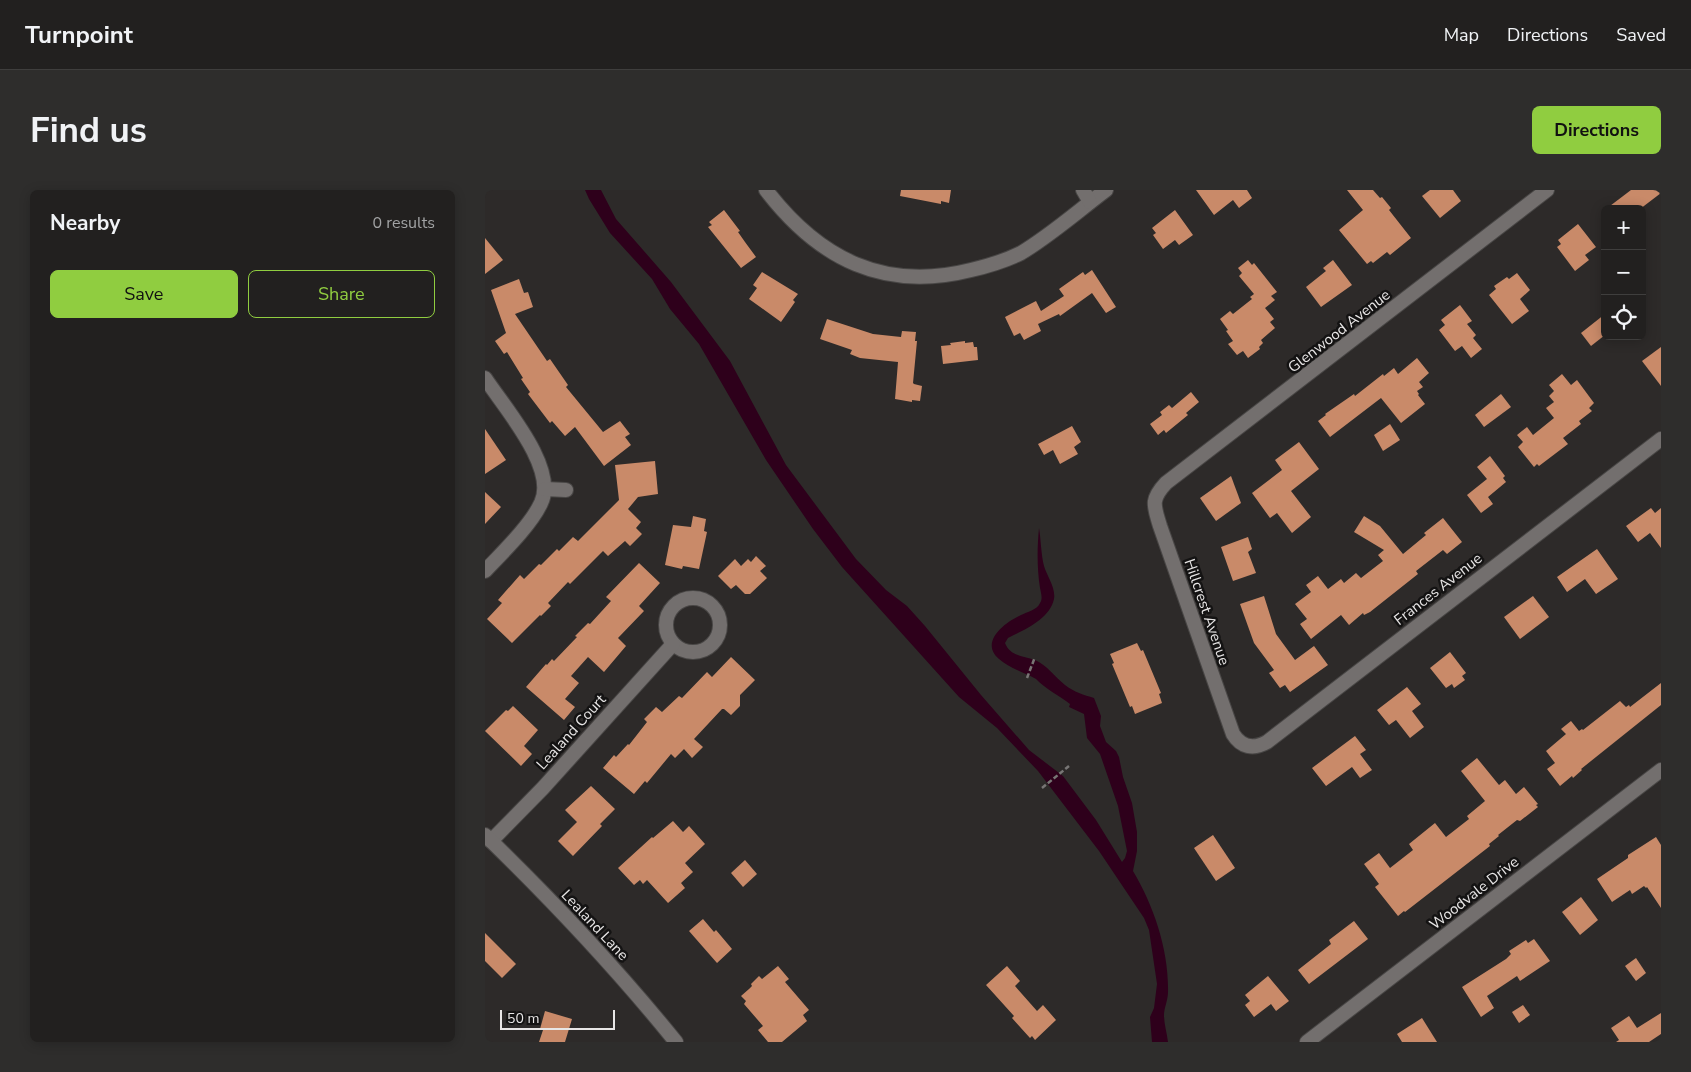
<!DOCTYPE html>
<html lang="en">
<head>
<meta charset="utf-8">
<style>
  body { margin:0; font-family:"Nunito Sans",sans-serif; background:#2e2d2c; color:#f1f3f6 }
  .controls { position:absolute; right:15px; top:15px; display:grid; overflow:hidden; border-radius:8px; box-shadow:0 2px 12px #0003 }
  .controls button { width:45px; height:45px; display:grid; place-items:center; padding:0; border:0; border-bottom:1px solid #3f3e3d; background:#22201f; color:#f1f3f6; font:25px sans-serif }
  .scale { position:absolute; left:15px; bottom:12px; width:115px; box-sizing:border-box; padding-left:5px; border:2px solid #e8e6e6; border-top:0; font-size:14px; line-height:18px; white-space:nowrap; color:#e8e6e6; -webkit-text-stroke:4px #141313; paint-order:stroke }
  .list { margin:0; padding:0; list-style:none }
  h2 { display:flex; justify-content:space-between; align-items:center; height:65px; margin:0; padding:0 20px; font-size:21px }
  h2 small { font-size:16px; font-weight:400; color:#a2a3a4 }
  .actions { display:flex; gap:10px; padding:15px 20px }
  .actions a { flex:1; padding:11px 0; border:1px solid #90cd40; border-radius:8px; text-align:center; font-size:18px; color:#90cd40 }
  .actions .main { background:#90cd40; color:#111 }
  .icon { flex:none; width:28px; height:28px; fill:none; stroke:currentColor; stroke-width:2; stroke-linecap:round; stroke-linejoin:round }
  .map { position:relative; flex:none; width:1176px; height:852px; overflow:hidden; border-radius:8px }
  header { display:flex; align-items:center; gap:30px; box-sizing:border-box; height:70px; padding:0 25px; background:#22201f; border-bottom:1px solid #3f3e3d }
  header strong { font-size:24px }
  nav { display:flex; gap:28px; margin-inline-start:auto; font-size:18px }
  .intro { display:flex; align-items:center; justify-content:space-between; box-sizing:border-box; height:120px; padding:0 30px }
  h1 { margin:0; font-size:35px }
  .button { padding:12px 22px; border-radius:8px; background:#90cd40; color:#111; font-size:18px; font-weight:700 }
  main { display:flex; gap:30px; padding:0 30px }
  aside { flex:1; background:#22201f; border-radius:8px; box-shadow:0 2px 12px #0003 }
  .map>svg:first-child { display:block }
  .water { fill:#2e001b }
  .building { fill:#c98a69 }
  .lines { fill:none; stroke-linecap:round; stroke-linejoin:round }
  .minor-casing { stroke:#484645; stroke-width:16 }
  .tertiary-casing { stroke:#484645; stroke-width:16 }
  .path { stroke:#787675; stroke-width:2.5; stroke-dasharray:5 2.5; stroke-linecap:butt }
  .minor { stroke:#736f6e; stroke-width:14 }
  .tertiary { stroke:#736f6e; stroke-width:14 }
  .labels { text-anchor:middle; stroke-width:5; stroke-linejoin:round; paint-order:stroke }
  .street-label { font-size:15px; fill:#e8e6e6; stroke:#141313 }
</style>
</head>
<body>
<header>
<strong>Turnpoint</strong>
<nav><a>Map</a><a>Directions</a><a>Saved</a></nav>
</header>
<div class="intro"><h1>Find us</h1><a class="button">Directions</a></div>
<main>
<aside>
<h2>Nearby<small>0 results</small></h2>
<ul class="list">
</ul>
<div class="actions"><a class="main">Save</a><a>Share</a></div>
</aside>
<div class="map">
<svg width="1176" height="852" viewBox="0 0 1176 852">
  <rect width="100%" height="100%" fill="#2d2a29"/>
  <path class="water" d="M100,0H116L131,29L186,92L245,171L301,275L371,369L401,400L422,416L440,436L496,505L544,560L578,586L611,630L637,672L640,668L642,661L633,616L615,564L602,548L599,524L584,517L585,514C575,506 559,498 551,489C540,483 524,478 514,469C494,452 520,432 536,425C542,422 552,420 555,413C558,409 556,403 555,398C552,378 552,359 554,338C556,350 556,364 559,376C562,386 571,398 569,409C565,429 539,440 523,448L520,453C525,466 538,466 550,470C562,475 570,487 580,495C589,502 599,505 609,508L616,526L615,536L621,552L631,561L634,567L638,587L647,613L652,642V661L648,681C669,716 684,761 683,802C683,810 679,818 679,825C679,834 682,843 683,852H667L665,827L669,818L672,794L664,740L659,728L614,661L553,581L512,538L474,507L357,377L328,339L281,270L214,154L185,119L167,89L125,43L104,9Z"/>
  <g class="building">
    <path d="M416,0H466L464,13L456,11V14L415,6Z"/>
    <path d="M711,0H762L767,8L754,18L748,10L729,25Z"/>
    <path d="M862,0H888L895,8L897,7L906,18L904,20L926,48L905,65L902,62L888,73L886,71L882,74L854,40L878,20Z"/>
    <path d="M945,0H968L976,11L955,28L937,6Z"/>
    <path d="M1146,0H1176V3L1155,19H1121Z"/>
    <path d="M239,20L255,41L253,42L260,52L271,67L256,78L223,37L227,35L224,32Z"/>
    <path d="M690,20L708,45L694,55L690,50L678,59L668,45L671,43L667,38Z"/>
    <path d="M1093,34L1111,57L1100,65L1104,70L1090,81L1072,57L1076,54L1073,50Z"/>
    <path d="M0,48L18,70L0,84Z"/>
    <path d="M763,70L767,75L769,73L792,102L786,106L790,110L780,118L789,129L785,132L790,138L776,150L778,153L774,157L775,159L763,168L758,161L752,165L743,154L748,151L741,141L743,140L735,129L745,121L748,124L767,109L765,107L769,104L754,86L757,83L753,78Z"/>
    <path d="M848,70L867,95L836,117L821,97L841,81L838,78Z"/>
    <path d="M607,80L631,117L621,123L607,103L575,126L574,124L553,134L556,141L539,150L535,143L529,146L520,127L551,111L556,121L579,106L574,99L598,82L600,85Z"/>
    <path d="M277,82L313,104L308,110L310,112L296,132L264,109L272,98L268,95Z"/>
    <path d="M1032,83L1045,100L1035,109L1044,121L1027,134L1004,105L1011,99L1009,96L1022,87L1024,89Z"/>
    <path d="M34,89L39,103L43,102L48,117L30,124L62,171L65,169L83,195L81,197L118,242L135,231L145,244L140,247L146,255L119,276L90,237L80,246L67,231L65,233L43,204L45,202L36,189L38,188L22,162L19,164L10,151L21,143L6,100Z"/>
    <path d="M975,115L987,131L982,134L991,145L988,148L997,159L986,168L977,156L970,161L954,140L960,135L956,130Z"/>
    <path d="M1120,124V145L1106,156L1096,143Z"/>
    <path d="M342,129L388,144L416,147L417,141L431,142L430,151H432L428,193L429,194L437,196L435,211L427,210V212L410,209L413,172L375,168L365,164L367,160L335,149Z"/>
    <path d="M480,151V153L488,152L489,157H492L493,170L458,174L456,156L466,155L465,153Z"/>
    <path d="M1176,157V196L1157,171Z"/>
    <path d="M932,168L944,183L934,192L938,197L932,201L934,204L933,205L940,214L916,233L896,208L845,247L833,231L841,225L840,224L869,204L870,206L898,184L899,186L909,178L913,184Z"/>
    <path d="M1077,184L1086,195L1092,190L1109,213L1104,218L1107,221L1094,231L1096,234L1078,248L1083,254L1054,276L1052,274L1049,277L1033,257L1038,252L1032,245L1042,237L1048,245L1069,228L1061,218L1069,212L1064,206L1069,201L1064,195Z"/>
    <path d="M706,202L714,212L701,223L703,225L681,243L679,240L673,245L665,234L677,225L675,222L684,215L687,218Z"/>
    <path d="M1016,204L1026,217L999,237L990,225Z"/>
    <path d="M905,234L915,250L898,261L889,245Z"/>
    <path d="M587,236L596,252L589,257L593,264L575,274L568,260L559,265L553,254Z"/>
    <path d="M0,239L21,270L0,284Z"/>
    <path d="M814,252L834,279L806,301L826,327L807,343L792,323L785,328L767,303L797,280L790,270Z"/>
    <path d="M1005,266L1020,286L1018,288L1021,292L1003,307L1008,314L996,323L982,305L1002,289L992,277Z"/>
    <path d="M170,271L173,304L153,307L143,319L156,332L151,338L157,344L145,356L140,351L123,366L118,361L85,394L83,392L63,413L66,416L56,426L55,425L27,453L2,429L17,413L13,410L35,385L39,389L54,374L56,375L72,359L74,361L88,347L93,351L134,310L130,275Z"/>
    <path d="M746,286L756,313L731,331L715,308Z"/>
    <path d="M0,302L16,317L0,334Z"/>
    <path d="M1166,318L1170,323L1176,318V358L1165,343L1153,352L1141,336Z"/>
    <path d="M208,326L221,329L219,341L222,342L214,379L198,376L197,379L180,375L188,335L206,337Z"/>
    <path d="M879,326L895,336L918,364L941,345L939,343L958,328L977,352L962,364L958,360L931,381L933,384L885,422L879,425L878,423L864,435L856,425L826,449L815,434L822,429L810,414L826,402L821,395L833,386L843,399L856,389L859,393L871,383L876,388L898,371L893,365L899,360L869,342Z"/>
    <path d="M763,347L767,359L763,362L771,383L748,391L736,357Z"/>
    <path d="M1112,359L1133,389L1111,404L1100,389L1082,402L1072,387Z"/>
    <path d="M271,366L281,376L275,381L282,388L265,404H260L251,395L246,399L233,386L250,369L256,376L263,369L266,372Z"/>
    <path d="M154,373L175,393L154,416L159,421L133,448L141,456L119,482L103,467L86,486L94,493L80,509L90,517L79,530L41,497L61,474L62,475L67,469L69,471L92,447L90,446L103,433L105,434L126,411L121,407Z"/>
    <path d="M779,406L791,444L810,470L829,456L843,475L805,502L800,495L795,498L784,483L789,480L769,453L755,414Z"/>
    <path d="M1048,406L1064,427L1035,449L1019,427Z"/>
    <path d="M652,453L656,461L658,460L676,503L674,504L677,513L650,524L647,516L645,517L627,474L629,473L625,464Z"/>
    <path d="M965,462L981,483L977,486L980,490L969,498L967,494L961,498L945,478Z"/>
    <path d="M246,467L270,490L255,505V516L246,525L239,519H237L209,549L218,557L207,568L199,559L190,568L186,564L162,593L160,591L149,604L118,578L129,565L131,567L143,554L144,555L162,532L159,529L171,517L177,522L194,506L197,508L222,482L227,487Z"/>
    <path d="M1176,493V515L1096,579L1097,580L1088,588L1087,586L1075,596L1062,579L1070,573L1061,561L1081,544L1076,539L1086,531L1094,541L1097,539L1098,540L1135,511L1141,517L1144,515L1145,517Z"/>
    <path d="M922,497L936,514L927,521L939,537L925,548L911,530L904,535L892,520Z"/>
    <path d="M28,516L53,540L39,556L47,564L36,576L0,541L21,520L23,521Z"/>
    <path d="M870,546L881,560L875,564L887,580L875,588L867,577L841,596L827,578Z"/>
    <path d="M992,568L1014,595L1020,590L1031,604L1039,597L1053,614L1051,615L1053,617L1035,631L1032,630L1013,645L1014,646L1004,654L1005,656L920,722L919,721L913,726L890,697L894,694L879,674L894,663L905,678L928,660L924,654L950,633L961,647L984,629L982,626L1000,611L976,581Z"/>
    <path d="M106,596L130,619L115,634L117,636L88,666L73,651L92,632L80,620Z"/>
    <path d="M188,631L198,642L204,636L220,654L200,673L208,682L196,693L200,698L183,713L162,690L158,694L155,690L149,695L133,678L167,647L168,648Z"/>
    <path d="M728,645L750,678L731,691L709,658Z"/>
    <path d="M1171,647L1176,655V718L1162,697L1161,698L1159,696L1147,704L1145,700L1127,712L1112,689L1143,668V665Z"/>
    <path d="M260,670L272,684L258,697L246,683Z"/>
    <path d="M1096,707L1113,730L1095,745L1077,722Z"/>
    <path d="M218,729L229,742L231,740L247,759L232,773L204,741Z"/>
    <path d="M869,731L883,749L824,794L813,780L846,754L844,750Z"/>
    <path d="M0,743L31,774L17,788L0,771Z"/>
    <path d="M1049,749L1065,771L1035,791L1032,786L1002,806L1009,818L996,827L977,797L1021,769L1026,764L1024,761L1041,750L1043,753Z"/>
    <path d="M1151,768L1161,783L1151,791L1140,776Z"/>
    <path d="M293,776L304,789L300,792L324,820L318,825L322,831L297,852H283L273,840L278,836L259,814L261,811L256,806L264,799L267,796L266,794L274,786L277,789Z"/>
    <path d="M522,776L535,791L530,796L552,821L558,815L571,830L550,850L547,846L545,848L527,828L529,826L501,795Z"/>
    <path d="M783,786L804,811L791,821L786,814L769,827L760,815L765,811L760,805Z"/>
    <path d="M1038,815L1045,825L1034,833L1027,822Z"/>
    <path d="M60,821L87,829L80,852H54L58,840L55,839Z"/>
    <path d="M1176,823V844L1164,852H1131L1134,850L1126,838L1144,826L1152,838Z"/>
    <path d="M937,828L952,852H917L912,844Z"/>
  </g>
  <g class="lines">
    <g class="minor-casing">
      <g id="minor">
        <path d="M281,0C334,69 399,102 486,80C503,76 520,71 536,63C566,45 593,21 621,0"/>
        <path d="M598,0L605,12"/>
        <path d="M1062,0L681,293C665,310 669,316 675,336L748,544C756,557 768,560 782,552L1176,249"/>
        <path d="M0,188C19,217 73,278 56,313C46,335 17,363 0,381"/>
        <path d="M60,299L81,300"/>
        <circle cx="208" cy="435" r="27"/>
        <path d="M6,651L58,598L188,454"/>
        <path d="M822,852L1176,580"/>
      </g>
    </g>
    <g class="tertiary-casing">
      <path id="tertiary" d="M0,645C67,710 132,779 191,852"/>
    </g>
    <g class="path">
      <path d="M542,488L550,467"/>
      <path d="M557,598L584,576"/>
    </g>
    <use href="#minor" class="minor"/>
    <use href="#tertiary" class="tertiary"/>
  </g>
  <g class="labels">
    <g class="street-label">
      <text transform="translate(854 141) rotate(-38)" y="5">Glenwood Avenue</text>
      <text transform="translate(953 399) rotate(-38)" y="5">Frances Avenue</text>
      <text transform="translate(722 422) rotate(71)" y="5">Hillcrest Avenue</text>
      <text transform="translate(86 542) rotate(-48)" y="5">Lealand Court</text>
      <text transform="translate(989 703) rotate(-38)" y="5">Woodvale Drive</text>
      <text transform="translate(110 735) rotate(47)" y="5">Lealand Lane</text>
    </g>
  </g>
</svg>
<div class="controls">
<button>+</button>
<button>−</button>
<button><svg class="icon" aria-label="locate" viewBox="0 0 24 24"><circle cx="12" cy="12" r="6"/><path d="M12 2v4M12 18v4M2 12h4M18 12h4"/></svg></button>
</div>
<div class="scale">50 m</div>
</div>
</main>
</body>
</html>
